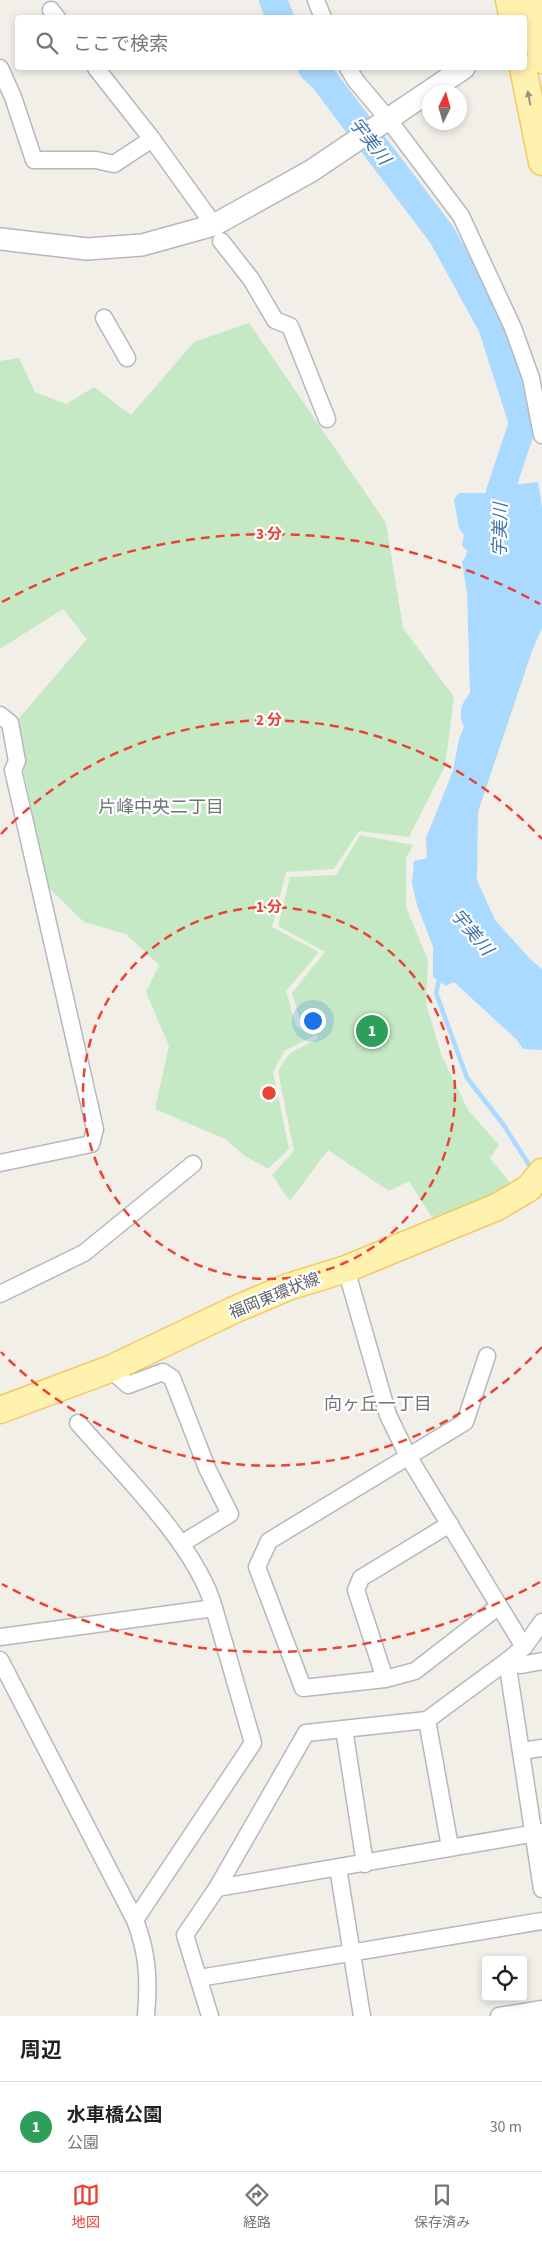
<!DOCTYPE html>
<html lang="ja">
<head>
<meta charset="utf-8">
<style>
  body { margin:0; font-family:"Source Sans 3","Noto Sans JP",sans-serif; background:#f2f2f2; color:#222 }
  .controls { position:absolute; right:15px; bottom:15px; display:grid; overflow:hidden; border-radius:5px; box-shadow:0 2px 8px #0003 }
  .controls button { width:45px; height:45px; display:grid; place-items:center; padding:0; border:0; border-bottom:1px solid #e0e0e0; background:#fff; color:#222; font:25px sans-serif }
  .compass { position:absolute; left:422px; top:85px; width:45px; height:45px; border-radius:50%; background:#fff; box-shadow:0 2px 8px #0003; rotate:5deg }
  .you { position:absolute; left:312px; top:1020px; width:18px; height:18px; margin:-12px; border:4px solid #fff; border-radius:50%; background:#1a73e8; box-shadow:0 0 0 8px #1a73e833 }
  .badge { display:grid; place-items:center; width:32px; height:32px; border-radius:50%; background:#ea4335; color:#fff; font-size:16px; font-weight:700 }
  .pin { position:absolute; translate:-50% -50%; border:2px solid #fff; box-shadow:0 1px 5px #0006 }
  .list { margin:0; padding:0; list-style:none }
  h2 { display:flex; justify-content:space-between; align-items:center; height:65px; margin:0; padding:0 20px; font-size:21px }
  h2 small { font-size:16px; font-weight:400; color:#767676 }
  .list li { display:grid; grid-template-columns:32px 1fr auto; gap:15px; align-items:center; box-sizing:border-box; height:90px; padding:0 20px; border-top:1px solid #e0e0e0 }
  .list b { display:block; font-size:19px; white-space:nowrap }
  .list p { margin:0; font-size:16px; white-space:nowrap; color:#767676 }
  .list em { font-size:16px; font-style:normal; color:#767676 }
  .icon { flex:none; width:28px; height:28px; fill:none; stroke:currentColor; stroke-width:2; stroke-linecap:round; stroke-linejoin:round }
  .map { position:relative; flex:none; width:542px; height:2016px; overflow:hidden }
  .search { position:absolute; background:#fff; box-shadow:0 2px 8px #0003; left:15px; right:15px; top:15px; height:55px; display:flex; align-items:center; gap:12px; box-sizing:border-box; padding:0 18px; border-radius:5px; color:#767676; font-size:19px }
  .sheet { height:155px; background:#fff }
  nav { display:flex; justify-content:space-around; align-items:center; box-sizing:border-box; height:70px; border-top:1px solid #e0e0e0; background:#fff; font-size:14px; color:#767676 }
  nav a { display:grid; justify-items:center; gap:2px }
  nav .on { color:#ea4335 }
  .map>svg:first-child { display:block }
  .green { fill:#c5e8c5 }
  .water { fill:#aadaff }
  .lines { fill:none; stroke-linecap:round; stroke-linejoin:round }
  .stream { stroke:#aadaff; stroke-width:4.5 }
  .river { stroke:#aadaff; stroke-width:28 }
  .minor-casing { stroke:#b5b8bc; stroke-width:19 }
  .tertiary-casing { stroke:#b5b8bc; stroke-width:24 }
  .primary-casing { stroke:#f2c960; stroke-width:29 }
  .minor { stroke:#fff; stroke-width:16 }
  .tertiary { stroke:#fff; stroke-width:21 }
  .primary { stroke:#fff2af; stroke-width:26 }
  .oneway { fill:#979581 }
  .ring { fill:none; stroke:#ea4335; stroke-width:2.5; stroke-dasharray:9 6 }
  .labels { text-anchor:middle; stroke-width:4.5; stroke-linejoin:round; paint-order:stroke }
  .street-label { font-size:16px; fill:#5f6368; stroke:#fff }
  .water-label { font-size:18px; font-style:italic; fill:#4174aa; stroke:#fff }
  .neighbourhood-label { font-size:18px; fill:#70757a; stroke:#fff }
  .centre { fill:#ea4335; stroke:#fff; stroke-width:2.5 }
  .ring-label { font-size:15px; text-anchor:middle; font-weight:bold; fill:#ea4335; stroke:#fff; stroke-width:4.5; stroke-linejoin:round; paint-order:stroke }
</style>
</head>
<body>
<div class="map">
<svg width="542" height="2016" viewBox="0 0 542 2016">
  <rect width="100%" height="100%" fill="#f1efe8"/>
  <g class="green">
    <path d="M249,323L386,523L403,628L454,697L445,766L409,837L359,831L334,869L286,872L272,927L319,952L286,991L296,1026L315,1036L285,1050L273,1072L289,1149L268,1169L245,1156L225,1139L155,1109L169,1046L146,992L159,965L126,934L84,922L47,886L14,724L87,639L63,609L0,649V361L19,358L35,392L66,404L94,387L131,415L194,342Z"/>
    <path d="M360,835L413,845L406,858V907L428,960L426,1003L441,1054L468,1110L499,1145L490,1158L511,1184L438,1227L409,1181L389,1191L328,1150L290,1201L272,1175L294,1151L278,1071L290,1053L319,1038L301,1023L292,993L325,952L278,926L290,877L336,875Z"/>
  </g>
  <path class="water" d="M538,482L542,507V628L532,651L478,812L477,880L495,920L531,960L542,969V1050L523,1049L517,1040L454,982L446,986L433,977V947L417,905L412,883L414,861L427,858L426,838L453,771L459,739L464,727C458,713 461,704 470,693L467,593L462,562L466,556L467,550L462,546L464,535L459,528L454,499L459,493H489L512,485Z"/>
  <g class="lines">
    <path class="stream" d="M440,976L436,993L467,1078L503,1124L533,1171"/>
    <g class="river">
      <path d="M273,0L280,18"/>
      <path d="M312,68L322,77L442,235L492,326L523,423L500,492V525"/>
    </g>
    <g class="minor-casing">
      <g id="minor">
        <path d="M316,0L323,18"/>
        <path d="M51,10L57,18"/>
        <path d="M0,68L13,97L34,160H96L114,164L152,139"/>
        <path d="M96,68L152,139L214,225"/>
        <path d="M348,68L356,81L388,119L461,216L513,328L531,378L542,435"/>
        <path d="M221,241L251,279L275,320L290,326L327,419"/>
        <path d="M104,318L127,358"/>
        <path d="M0,715L10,723L17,761L13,770L95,1129L91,1144L0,1163"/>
        <path d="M346,1269L388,1415L408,1456L524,1647"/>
        <path d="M0,1294L84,1253L193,1164"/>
        <path d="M487,1356L465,1422L269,1541L257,1567L303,1688L385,1679L415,1671L499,1606"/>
        <path d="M110,1369L128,1385L163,1372L172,1378L207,1468L230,1514L181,1544"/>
        <path d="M78,1423C121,1472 197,1546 214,1608"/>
        <path d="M0,1637L214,1608L253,1743L135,1920"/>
        <path d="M0,1660L135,1920C148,1954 149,1980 146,2016"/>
        <path d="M507,1661L542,1889"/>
        <path d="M507,1661L521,1665L542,1661"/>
        <path d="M385,1679L356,1590L361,1578L450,1524"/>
        <path d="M427,1720L450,1847"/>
        <path d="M344,1729L365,1864"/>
        <path d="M522,1751L542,1748"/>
        <path d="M338,1868L362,2016"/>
        <path d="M217,1888L542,1832"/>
        <path d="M199,1978L542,1921"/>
        <path d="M210,2016L185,1935L217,1888L306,1733L427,1720L507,1661L524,1647L542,1622"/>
        <path d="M499,2016L542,2009"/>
      </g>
    </g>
    <g class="tertiary-casing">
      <path id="tertiary" d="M0,239L87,249L142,245L214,225L311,171L464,68"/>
    </g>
    <g class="primary-casing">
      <g id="primary">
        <path d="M509,0L513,18"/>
        <path d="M529,0L542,60"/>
        <path d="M523,68L542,162"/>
        <path d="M0,1410L110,1369L236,1309L288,1287L346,1269L497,1207L529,1188L542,1172"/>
      </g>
    </g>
    <use href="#minor" class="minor"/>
    <use href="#tertiary" class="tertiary"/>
    <use href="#primary" class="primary"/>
  </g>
  <defs><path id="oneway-solid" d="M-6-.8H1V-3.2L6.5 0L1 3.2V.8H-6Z" transform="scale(1.25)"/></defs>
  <use class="oneway" href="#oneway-solid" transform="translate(529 98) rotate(-101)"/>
  <g class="ring">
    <circle cx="269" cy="1093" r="186"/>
    <path d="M542 1347A373 373 0 0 1 1 1352M1 834A373 373 0 0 1 542 839"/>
    <path d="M540 1582A559 559 0 0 1 2 1584M2 602A559 559 0 0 1 540 604"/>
  </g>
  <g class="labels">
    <g class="street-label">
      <text transform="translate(274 1295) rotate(-22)" y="6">福岡東環状線</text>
    </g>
    <g class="water-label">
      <text transform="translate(370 141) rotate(52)" y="6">宇美川</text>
      <text transform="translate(500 530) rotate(-89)" y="6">宇美川</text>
      <text transform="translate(472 932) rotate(50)" y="6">宇美川</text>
    </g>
    <g class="neighbourhood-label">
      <text x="161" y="813">片峰中央二丁目</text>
      <text x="378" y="1410">向ヶ丘一丁目</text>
    </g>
  </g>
  <circle cx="269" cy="1093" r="8" class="centre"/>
  <g class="ring-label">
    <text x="269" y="539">3 分</text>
    <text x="269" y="725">2 分</text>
    <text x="269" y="912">1 分</text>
  </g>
</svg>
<div class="controls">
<button><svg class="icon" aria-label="locate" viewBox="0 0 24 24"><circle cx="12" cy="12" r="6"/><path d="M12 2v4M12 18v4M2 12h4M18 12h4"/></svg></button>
</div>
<svg class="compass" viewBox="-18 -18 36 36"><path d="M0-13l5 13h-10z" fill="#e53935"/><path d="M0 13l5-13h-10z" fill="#767676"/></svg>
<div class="you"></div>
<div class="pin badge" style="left:372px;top:1031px;background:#2e9e5b">1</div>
<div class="search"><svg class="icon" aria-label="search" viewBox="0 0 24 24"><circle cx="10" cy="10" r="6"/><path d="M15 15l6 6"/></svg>ここで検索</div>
</div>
<section class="sheet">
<h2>周辺<small></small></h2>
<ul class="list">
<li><span class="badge" style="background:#2e9e5b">1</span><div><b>水車橋公園</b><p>公園</p></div><em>30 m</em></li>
</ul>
</section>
<nav>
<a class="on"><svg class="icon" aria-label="map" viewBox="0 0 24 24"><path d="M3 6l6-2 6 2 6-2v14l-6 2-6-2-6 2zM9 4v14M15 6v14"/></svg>地図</a>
<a><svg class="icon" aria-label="directions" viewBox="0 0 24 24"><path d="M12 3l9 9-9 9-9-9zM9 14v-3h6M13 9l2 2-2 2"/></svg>経路</a>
<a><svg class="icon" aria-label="saved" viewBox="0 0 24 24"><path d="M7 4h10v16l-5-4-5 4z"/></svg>保存済み</a>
</nav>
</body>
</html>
